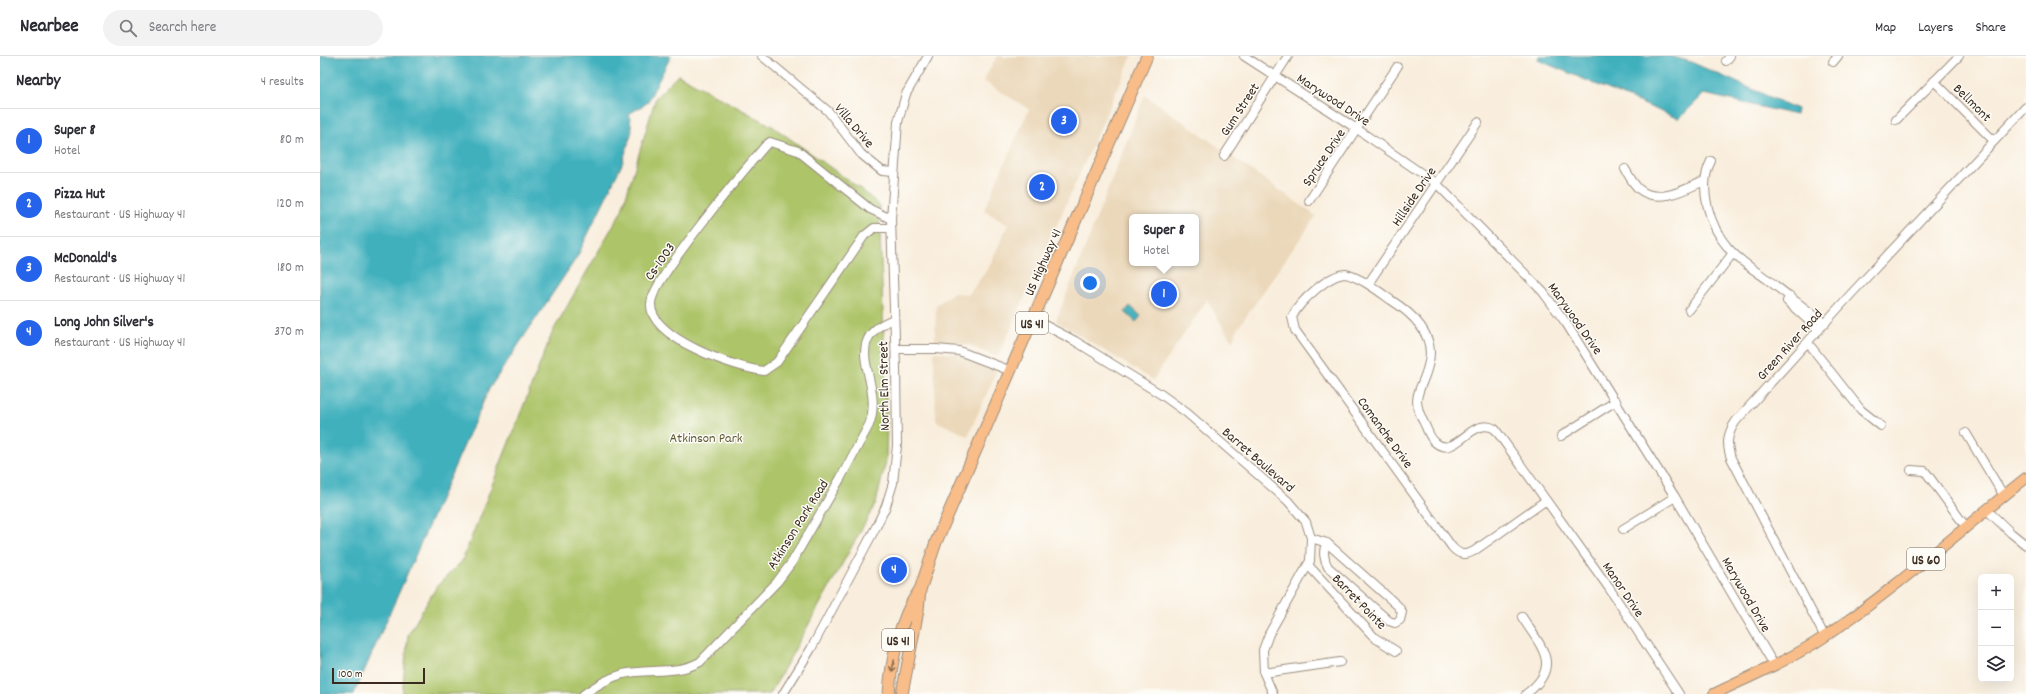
<!DOCTYPE html>
<html lang="en">
<head>
<meta charset="utf-8">
<style>
  body { margin:0; font-family:Dekko,sans-serif; background:#f2f2f3; color:#2b2b33 }
  .controls { position:absolute; right:12px; bottom:12px; display:grid; overflow:hidden; border-radius:6px; box-shadow:0 4px 16px #0002 }
  .controls button { width:36px; height:36px; display:grid; place-items:center; padding:0; border:0; border-bottom:1px solid #e1e1e2; background:#fff; color:#2b2b33; font:20px sans-serif }
  .scale { position:absolute; left:12px; bottom:10px; width:93px; box-sizing:border-box; padding-left:4px; border:2px solid #3b2a1e; border-top:0; font-size:11px; line-height:14px; white-space:nowrap; color:#3b2a1e; -webkit-text-stroke:3px #fdfcf7; paint-order:stroke }
  .you { position:absolute; left:770px; top:227px; width:14px; height:14px; margin:-10px; border:3px solid #fff; border-radius:50%; background:#1a73e8; box-shadow:0 0 0 6px #1a73e833 }
  .badge { display:grid; place-items:center; width:26px; height:26px; border-radius:50%; background:#2563eb; color:#fff; font-size:13px; font-weight:700 }
  .pin { position:absolute; translate:-50% -50%; border:2px solid #fff; box-shadow:0 1px 4px #0006 }
  .popup { position:absolute; left:809px; top:158px; width:70px; height:52px; box-sizing:border-box; display:grid; place-content:center; border-radius:6px; background:#fff; filter:drop-shadow(0 1px 3px #0005); font-size:13px; white-space:nowrap; color:#7c7c81 }
  .popup b { font-size:15px; color:#2b2b33 }
  .popup::after { content:''; position:absolute; left:50%; top:100%; margin-left:-8px; border:8px solid transparent; border-top-color:#fff }
  .list { margin:0; padding:0; list-style:none }
  h2 { display:flex; justify-content:space-between; align-items:center; height:52px; margin:0; padding:0 16px; font-size:17px }
  h2 small { font-size:13px; font-weight:400; color:#7c7c81 }
  .list li { display:grid; grid-template-columns:26px 1fr auto; gap:12px; align-items:center; box-sizing:border-box; height:64px; padding:0 16px; border-top:1px solid #e1e1e2 }
  .list b { display:block; font-size:15px; white-space:nowrap }
  .list p { margin:0; font-size:13px; white-space:nowrap; color:#7c7c81 }
  .list em { font-size:13px; font-style:normal; color:#7c7c81 }
  .icon { flex:none; width:22px; height:22px; fill:none; stroke:currentColor; stroke-width:2; stroke-linecap:round; stroke-linejoin:round }
  .map { position:relative; flex:none; width:1706px; height:638px; overflow:hidden }
  header { display:flex; align-items:center; gap:24px; box-sizing:border-box; height:56px; padding:0 20px; background:#fff; border-bottom:1px solid #e1e1e2 }
  header strong { font-size:19px }
  nav { display:flex; gap:22px; margin-inline-start:auto; font-size:14px }
  .search { width:280px; height:36px; background:#f2f2f3; display:flex; align-items:center; gap:10px; box-sizing:border-box; padding:0 14px; border-radius:22px; color:#7c7c81; font-size:15px }
  main { display:flex }
  aside { flex:1; background:#fff }
  .map>svg:first-child { display:block }
  .built { fill:#ebd8ba; fill-rule:evenodd }
  .green { fill:#adc469; stroke:#747744 }
  .water { fill:#41b0bd; stroke:#3e6d6e }
  .lines { fill:none; stroke-linecap:round; stroke-linejoin:round }
  .minor-casing { stroke:#9a8c7e; stroke-width:10 }
  .major-casing { stroke:#9a8c7e; stroke-width:12 }
  .highway-casing { stroke:#9a8c7e; stroke-width:13 }
  .minor { stroke:#fff; stroke-width:8 }
  .major { stroke:#f8bd88; stroke-width:10 }
  .highway { stroke:#f8bd88; stroke-width:11 }
  .oneway { stroke:#906c4e }
  .labels { text-anchor:middle; stroke-width:3; stroke-linejoin:round; paint-order:stroke }
  .shield { fill:#fdfcf7; stroke:#75695f; stroke-width:1 }
  .shield-label { font-size:13px; font-weight:bold; fill:#3b2a1e }
  .street-label { font-size:14px; fill:#3b2a1e; stroke:#fdfcf7 }
  .park-label { font-size:14px; fill:#5d5834; stroke:#fdfcf7 }
</style>
</head>
<body>
<header>
<strong>Nearbee</strong>
<div class="search"><svg class="icon" aria-label="search" viewBox="0 0 24 24"><circle cx="10" cy="10" r="6"/><path d="M15 15l6 6"/></svg>Search here</div>
<nav><a>Map</a><a>Layers</a><a>Share</a></nav>
</header>
<main>
<aside>
<h2>Nearby<small>4 results</small></h2>
<ul class="list">
<li><span class="badge">1</span><div><b>Super 8</b><p>Hotel</p></div><em>80 m</em></li>
<li><span class="badge">2</span><div><b>Pizza Hut</b><p>Restaurant · US Highway 41</p></div><em>120 m</em></li>
<li><span class="badge">3</span><div><b>McDonald's</b><p>Restaurant · US Highway 41</p></div><em>180 m</em></li>
<li><span class="badge">4</span><div><b>Long John Silver's</b><p>Restaurant · US Highway 41</p></div><em>370 m</em></li>
</ul>
</aside>
<div class="map">
<svg width="1706" height="638" viewBox="0 0 1706 638">
  <rect width="100%" height="100%" fill="#fdfcf7"/>
  <filter id="ink" filterUnits="userSpaceOnUse"><feTurbulence type="fractalNoise" baseFrequency=".025" numOctaves="2"/><feDisplacementMap in="SourceGraphic" scale="8" xChannelSelector="R" yChannelSelector="G"/><feConvolveMatrix kernelMatrix="1 2 1 2 8 2 1 2 1" color-interpolation-filters="sRGB"/></filter>
  <filter id="wash" filterUnits="userSpaceOnUse"><feTurbulence type="fractalNoise" baseFrequency=".012" numOctaves="4" result="noise"/><feDisplacementMap in="SourceGraphic" scale="16" xChannelSelector="R" yChannelSelector="G"/><feGaussianBlur stdDeviation="0.9" result="paint"/><feColorMatrix in="noise" values="0 0 0 0 0 0 0 0 0 0 0 0 0 0 0 0 0 1.4 0 .05"/><feComposite in="paint" operator="in"/></filter>
  <g filter="url(#wash)">
    <rect width="100%" height="100%" fill="#f9eedd"/>
    <g class="built">
      <path d="M677,0H684L686,2L687,0H812L678,301L648,289L633,287L615,289L616,249L633,237L649,238L669,211L688,169L664,154L709,53L663,25Z"/>
      <path d="M825,39L996,160L918,272L912,286L887,244L833,324L736,265ZM812,161H876V207H812Z"/>
      <path d="M614,296L641,298L677,314L648,380L616,365Z"/>
    </g>
    <path class="green" d="M358,19L452,70L542,134L559,149L567,365L566,405L556,447L450,638H82L88,579L117,530L142,505L233,275L302,154L336,41Z"/>
    <g class="water">
      <path d="M0,0H351L327,47L309,58L312,75L302,108L257,201L169,333L34,638H0Z"/>
      <path d="M1219,0H1350L1371,6L1477,53L1476,59L1384,38L1359,63L1218,4Z"/>
      <path d="M810,250L821,260L816,266L805,256Z"/>
    </g>
  </g>
  <g filter="url(#ink)">
    <g class="lines">
      <g class="minor-casing">
        <g id="minor">
          <path d="M442,0L508,55L541,98L562,115L574,116"/>
          <path d="M924,0L1037,73L1117,128L1223,236L1246,267L1355,441L1454,609"/>
          <path d="M1406,5L1410,0"/>
          <path d="M1513,6L1518,0"/>
          <path d="M1614,25L1674,85"/>
          <path d="M1576,64L1639,0"/>
          <path d="M904,100L968,0"/>
          <path d="M1391,105C1377,132 1390,171 1409,193C1420,205 1434,214 1447,223C1466,238 1486,253 1505,268"/>
          <path d="M1305,113C1309,120 1313,128 1319,133C1338,149 1366,133 1384,125"/>
          <path d="M989,145L1077,11"/>
          <path d="M571,163L550,153L478,95L450,86L445,90C425,113 332,224 331,247C328,282 416,312 444,315L457,306L544,180L554,172H571"/>
          <path d="M1048,228L1158,66"/>
          <path d="M1470,240L1467,245L1499,274"/>
          <path d="M1369,254L1413,197"/>
          <path d="M713,263L755,285L842,339L867,357L968,445L986,466L991,482L990,505L949,578L943,594L944,617L953,638"/>
          <path d="M1488,287L1541,354L1561,370"/>
          <path d="M576,293H616L639,295L691,315"/>
          <path d="M1646,377L1684,440"/>
          <path d="M1241,380L1296,345"/>
          <path d="M1591,414L1605,415L1646,471"/>
          <path d="M1225,445L1154,495C1145,500 1139,499 1132,491L975,274L972,261C979,246 1009,218 1026,218C1043,223 1057,234 1071,244C1093,258 1117,280 1108,310C1101,337 1089,339 1105,369C1108,375 1110,383 1116,387C1136,403 1152,359 1175,373L1289,532L1359,638"/>
          <path d="M1667,454L1691,477L1706,489"/>
          <path d="M1303,473L1355,441"/>
          <path d="M991,482L1007,487C1002,494 1004,504 1008,511L1069,565L1075,567L1080,564L1082,556L1078,550L1007,487"/>
          <path d="M988,509L1055,582L1076,595"/>
          <path d="M1202,561C1221,591 1243,610 1206,638"/>
          <path d="M1505,581L1411,402C1406,388 1407,378 1416,365L1531,238L1706,51"/>
          <path d="M944,617L1020,606"/>
          <path d="M264,638C276,630 288,622 303,618C328,612 356,619 380,606L457,526L472,506L520,423L549,369C566,325 516,285 574,263"/>
          <path d="M463,638L491,593L556,471L566,450L573,427L577,390L576,311L571,163L578,66L586,38L608,0"/>
        </g>
      </g>
      <g class="major-casing">
        <path id="major" d="M1394,638C1431,620 1470,604 1504,581C1575,534 1639,475 1706,422"/>
      </g>
      <g class="highway-casing">
        <g id="highway">
          <path d="M569,638C571,605 580,562 599,535"/>
          <path d="M582,638L598,554L600,534L616,486L827,0"/>
        </g>
      </g>
      <use href="#minor" class="minor"/>
      <use href="#major" class="major"/>
      <use href="#highway" class="highway"/>
    </g>
    <defs><path id="oneway-shaft" d="M-6 0H5M1.5-3L5.5 0L1.5 3" fill="none" stroke-width="1.6" stroke-linecap="round" stroke-linejoin="round"/></defs>
    <use class="oneway" href="#oneway-shaft" transform="translate(573 610) rotate(102)"/>
  </g>
  <g class="labels">
    <g class="shield">
      <rect x="696" y="256" width="32" height="22" rx="3"/>
      <rect x="1587" y="492" width="38" height="22" rx="3"/>
      <rect x="562" y="573" width="32" height="22" rx="3"/>
    </g>
    <g class="shield-label">
      <text x="712" y="272">US 41</text>
      <text x="1606" y="508">US 60</text>
      <text x="578" y="589">US 41</text>
    </g>
    <g class="street-label">
      <text transform="translate(1014 43) rotate(33)" y="5">Marywood Drive</text>
      <text transform="translate(1653 46) rotate(45)" y="5">Bellmont</text>
      <text transform="translate(919 53) rotate(-57)" y="5">Gum Street</text>
      <text transform="translate(535 69) rotate(50)" y="5">Villa Drive</text>
      <text transform="translate(1003 101) rotate(-56)" y="5">Spruce Drive</text>
      <text transform="translate(1093 140) rotate(-56)" y="5">Hillside Drive</text>
      <text transform="translate(339 205) rotate(-55)" y="5">Cs-1003</text>
      <text transform="translate(722 206) rotate(-66)" y="5">US Highway 41</text>
      <text transform="translate(1256 262) rotate(55)" y="5">Marywood Drive</text>
      <text transform="translate(1469 288) rotate(-48)" y="5">Green River Road</text>
      <text transform="translate(563 330) rotate(-91)" y="5">North Elm Street</text>
      <text transform="translate(1066 376) rotate(54)" y="5">Comanche Drive</text>
      <text transform="translate(939 403) rotate(41)" y="5">Barret Boulevard</text>
      <text transform="translate(477 468) rotate(-58)" y="5">Atkinson Park Road</text>
      <text transform="translate(1304 533) rotate(56)" y="5">Manor Drive</text>
      <text transform="translate(1427 538) rotate(60)" y="5">Marywood Drive</text>
      <text transform="translate(1040 545) rotate(46)" y="5">Barret Pointe</text>
    </g>
    <g class="park-label">
      <text x="386" y="386">Atkinson Park</text>
    </g>
  </g>
</svg>
<div class="controls">
<button>+</button>
<button>−</button>
<button><svg class="icon" aria-label="layers" viewBox="0 0 24 24"><path d="M12 4l9 5-9 5-9-5zM3 14l9 5 9-5"/></svg></button>
</div>
<div class="scale">100 m</div>
<div class="you"></div>
<div class="pin badge" style="left:844px;top:238px">1</div>
<div class="popup"><b>Super 8</b>Hotel</div>
<div class="pin badge" style="left:722px;top:131px">2</div>
<div class="pin badge" style="left:744px;top:65px">3</div>
<div class="pin badge" style="left:574px;top:514px">4</div>
</div>
</main>
</body>
</html>
